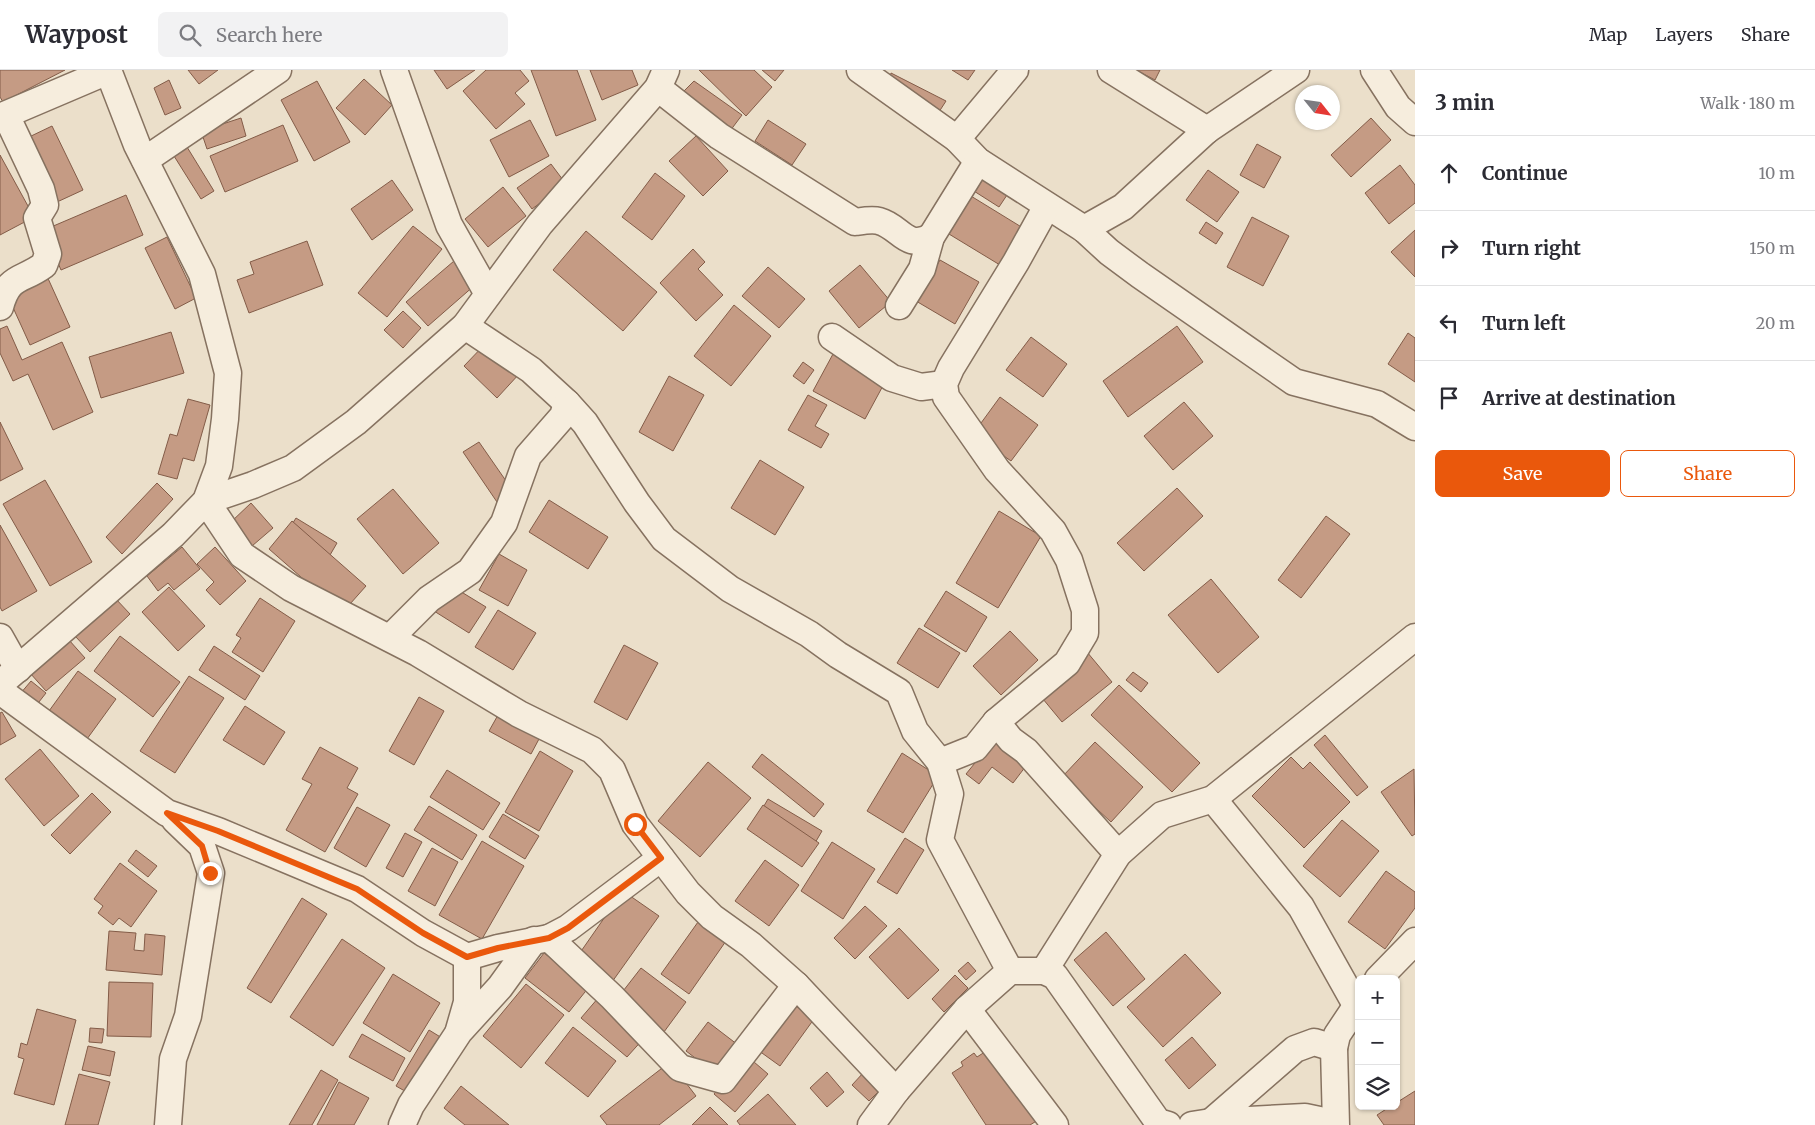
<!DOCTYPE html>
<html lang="en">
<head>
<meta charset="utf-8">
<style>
  body { margin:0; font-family:Merriweather,serif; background:#f2f2f3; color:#2b2b33 }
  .controls { position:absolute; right:15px; bottom:15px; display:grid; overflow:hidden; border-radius:8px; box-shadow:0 1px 4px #0004 }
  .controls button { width:45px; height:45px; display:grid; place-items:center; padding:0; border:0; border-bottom:1px solid #e1e1e2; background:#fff; color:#2b2b33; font:25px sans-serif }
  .compass { position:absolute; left:1295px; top:15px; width:45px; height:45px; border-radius:50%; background:#fff; box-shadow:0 1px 4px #0004; rotate:120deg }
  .stop { position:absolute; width:15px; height:15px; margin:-11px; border:4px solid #ea580c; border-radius:50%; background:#fff }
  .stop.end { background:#ea580c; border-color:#fff; box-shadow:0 1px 5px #0008 }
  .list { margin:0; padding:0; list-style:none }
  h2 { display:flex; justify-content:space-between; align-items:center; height:65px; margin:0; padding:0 20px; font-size:21px }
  h2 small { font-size:16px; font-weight:400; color:#7c7c81 }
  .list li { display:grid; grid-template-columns:32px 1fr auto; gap:15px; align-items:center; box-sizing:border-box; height:75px; padding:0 20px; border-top:1px solid #e1e1e2 }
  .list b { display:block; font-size:19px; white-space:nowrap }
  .list em { font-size:16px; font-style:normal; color:#7c7c81 }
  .actions { display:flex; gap:10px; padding:15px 20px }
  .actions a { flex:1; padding:11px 0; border:1px solid #ea580c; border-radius:8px; text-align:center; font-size:18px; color:#ea580c }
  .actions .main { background:#ea580c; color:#fff }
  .icon { flex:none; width:28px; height:28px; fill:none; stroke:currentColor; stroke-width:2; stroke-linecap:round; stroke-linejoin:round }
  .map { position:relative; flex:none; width:1415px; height:1055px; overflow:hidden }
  header { display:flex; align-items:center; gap:30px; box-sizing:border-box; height:70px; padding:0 25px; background:#fff; border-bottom:1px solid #e1e1e2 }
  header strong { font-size:24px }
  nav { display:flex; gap:28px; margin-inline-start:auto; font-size:18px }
  .search { width:350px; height:45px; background:#f2f2f3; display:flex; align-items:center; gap:12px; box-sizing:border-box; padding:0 18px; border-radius:8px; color:#7c7c81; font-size:19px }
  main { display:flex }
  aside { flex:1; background:#fff }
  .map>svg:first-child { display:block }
  .building { fill:#c59b84; stroke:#835c48 }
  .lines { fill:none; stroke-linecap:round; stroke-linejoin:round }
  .minor-casing { stroke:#867260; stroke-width:29 }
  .minor { stroke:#f6eddd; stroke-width:26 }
  .route { stroke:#ea580c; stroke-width:6 }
</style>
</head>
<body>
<header>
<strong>Waypost</strong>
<div class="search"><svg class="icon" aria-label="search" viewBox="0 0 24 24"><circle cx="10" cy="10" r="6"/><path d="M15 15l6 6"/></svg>Search here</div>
<nav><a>Map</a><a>Layers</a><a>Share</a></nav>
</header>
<main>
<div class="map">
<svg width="1415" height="1055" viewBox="0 0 1415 1055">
  <rect width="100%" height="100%" fill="#ebdfca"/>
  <g class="building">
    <path d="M0,0H65L3,32L0,27Z"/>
    <path d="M188,0H218L199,14Z"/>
    <path d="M434,0H475L447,19Z"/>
    <path d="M486,0H520L529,11L515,23L525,34L496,59L463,21Z"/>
    <path d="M531,0H577L596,50L556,66Z"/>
    <path d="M590,0H632L638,15L602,30Z"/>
    <path d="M699,0H754L772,17L746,46Z"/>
    <path d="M762,0H784L775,11Z"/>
    <path d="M952,0H975L968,10Z"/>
    <path d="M1136,0H1160L1155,10Z"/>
    <path d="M891,3L946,31L937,45L888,15Z"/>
    <path d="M364,9L392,35L365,65L336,38Z"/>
    <path d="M169,10L181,38L165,45L154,18Z"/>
    <path d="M317,11L350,72L314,91L281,30Z"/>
    <path d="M694,11L742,45L727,65L680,25Z"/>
    <path d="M241,48L246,66L207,79L201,61Z"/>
    <path d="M1371,48L1391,70L1351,107L1331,85Z"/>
    <path d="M530,50L549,86L509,107L490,70Z"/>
    <path d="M768,50L806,74L792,95L755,71Z"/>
    <path d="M283,55L298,91L225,122L210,86Z"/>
    <path d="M52,56L83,120L57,132L27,68Z"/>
    <path d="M696,66L728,101L703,126L669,91Z"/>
    <path d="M1257,74L1281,87L1264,118L1240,105Z"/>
    <path d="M187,77L214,121L201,129L174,86Z"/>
    <path d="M0,85L34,147L0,165Z"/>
    <path d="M551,94L566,114L532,139L517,118Z"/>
    <path d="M1400,95L1415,115V133L1389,154L1365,123Z"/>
    <path d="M978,98L1011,119L999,137L966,116Z"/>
    <path d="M1208,100L1239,122L1217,152L1186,130Z"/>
    <path d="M655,103L685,126L652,170L622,147Z"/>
    <path d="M392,110L413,140L372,170L351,139Z"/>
    <path d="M503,117L526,146L488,177L465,149Z"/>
    <path d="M966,123L1023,158L1000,195L944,161Z"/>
    <path d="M126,125L143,165L61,200L44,160Z"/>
    <path d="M1252,147L1289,166L1263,216L1227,197Z"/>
    <path d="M1206,152L1223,163L1216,174L1199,163Z"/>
    <path d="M413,156L442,179L387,247L358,223Z"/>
    <path d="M1415,160V207L1391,182Z"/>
    <path d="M586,161L657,222L623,261L553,200Z"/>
    <path d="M167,167L196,228L175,239L145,178Z"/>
    <path d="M307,171L323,215L249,243L237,210L254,204L250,192Z"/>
    <path d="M693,179L705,192L698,199L723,225L696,251L660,213Z"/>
    <path d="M940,190L979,212L955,254L916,231Z"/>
    <path d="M454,191L475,215L428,256L406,232Z"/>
    <path d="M860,195L891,232L859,258L829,221Z"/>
    <path d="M768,197L805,229L779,258L742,226Z"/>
    <path d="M46,204L70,257L30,275L6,222Z"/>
    <path d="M734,235L771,266L731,316L694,286Z"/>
    <path d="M403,241L421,258L403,278L384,260Z"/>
    <path d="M7,256L22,290L62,272L93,342L53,360L28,304L13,311L0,283V259Z"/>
    <path d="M1177,256L1203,292L1128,347L1103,311Z"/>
    <path d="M171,262L184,303L101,328L89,287Z"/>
    <path d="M1408,263L1415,268V312L1388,294Z"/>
    <path d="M1031,267L1067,294L1043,327L1006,300Z"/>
    <path d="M487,272L520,303L497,328L464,296Z"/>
    <path d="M833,284L885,312L865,349L813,321Z"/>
    <path d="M803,292L814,300L804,314L793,306Z"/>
    <path d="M669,306L704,325L673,381L639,362Z"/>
    <path d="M808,325L827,335L815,356L829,364L821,378L788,360Z"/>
    <path d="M1000,327L1038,355L1011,391L973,364Z"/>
    <path d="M188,329L210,335L194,391L183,388L177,409L158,404L170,364L177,366Z"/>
    <path d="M1184,332L1213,366L1173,400L1144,366Z"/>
    <path d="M0,352L23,399L0,411Z"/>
    <path d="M479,372L513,421L497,432L463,382Z"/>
    <path d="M760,390L804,417L775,465L731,438Z"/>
    <path d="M45,410L92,492L50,516L3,434Z"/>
    <path d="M157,413L173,429L122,484L106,467Z"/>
    <path d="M1177,418L1203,446L1144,501L1117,473Z"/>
    <path d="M393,419L439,473L403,504L357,449Z"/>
    <path d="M549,430L608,467L588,499L529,462Z"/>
    <path d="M251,433L273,458L252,476L231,452Z"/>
    <path d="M999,441L1041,466L998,538L956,513Z"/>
    <path d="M1326,446L1350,464L1301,528L1278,510Z"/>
    <path d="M296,448L337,473L319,504L277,478Z"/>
    <path d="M292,451L366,516L342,543L269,479Z"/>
    <path d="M0,455L37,521L2,541L0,537Z"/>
    <path d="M182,477L200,499L174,520L168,513L158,521L147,506Z"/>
    <path d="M215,477L246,511L220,535L206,520L214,512L197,494Z"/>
    <path d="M499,484L527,500L508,536L479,520Z"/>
    <path d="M1211,509L1259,567L1218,603L1168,545Z"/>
    <path d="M450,515L486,537L469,563L434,541Z"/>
    <path d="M169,517L205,556L178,581L142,542Z"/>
    <path d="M946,521L987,547L966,582L924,556Z"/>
    <path d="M115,528L130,544L90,582L75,566Z"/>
    <path d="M260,528L295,551L263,602L232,582L241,568L236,565Z"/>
    <path d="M498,540L536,563L513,600L475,577Z"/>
    <path d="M919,558L960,583L938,618L897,593Z"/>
    <path d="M1010,561L1038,590L1001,625L973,596Z"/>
    <path d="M120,566L180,612L153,647L94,601Z"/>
    <path d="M69,570L85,588L46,621L30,603Z"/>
    <path d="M624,575L658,593L627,650L594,632Z"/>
    <path d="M214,576L260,606L245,630L199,600Z"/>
    <path d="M1087,582L1112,612L1062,652L1038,623Z"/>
    <path d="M78,601L116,629L87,669L49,641Z"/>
    <path d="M1133,602L1148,613L1141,622L1126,610Z"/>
    <path d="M189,606L224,628L175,703L140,681Z"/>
    <path d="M31,611L46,623L35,637L20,624Z"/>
    <path d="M1119,615L1200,693L1172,722L1091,645Z"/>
    <path d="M419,627L444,641L414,695L389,681Z"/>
    <path d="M245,636L285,662L264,695L223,670Z"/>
    <path d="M2,642L16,666L0,675V643Z"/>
    <path d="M498,645L539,669L531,684L489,661Z"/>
    <path d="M1325,665L1368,717L1357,726L1314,675Z"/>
    <path d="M996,667L1029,692L1013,713L992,697L979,714L966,704Z"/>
    <path d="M1095,672L1143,717L1111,752L1062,707Z"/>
    <path d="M320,677L358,698L347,718L358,724L325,782L286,760L312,714L302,709Z"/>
    <path d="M40,679L79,726L44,756L5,709Z"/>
    <path d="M540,681L573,701L539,761L505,742Z"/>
    <path d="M902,683L938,706L903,763L867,741Z"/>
    <path d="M762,684L824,734L814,747L752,697Z"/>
    <path d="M1291,687L1303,699L1310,692L1350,732L1304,778L1252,726Z"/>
    <path d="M708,692L751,728L700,787L658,751Z"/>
    <path d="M1414,699L1415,764L1412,766L1381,722Z"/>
    <path d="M447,700L500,733L483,760L430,727Z"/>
    <path d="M92,723L111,742L70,784L51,765Z"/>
    <path d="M768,729L822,761L808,785L754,753Z"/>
    <path d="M763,735L819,773L802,797L747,759Z"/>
    <path d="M429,736L477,765L462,790L414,760Z"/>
    <path d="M357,737L390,755L366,797L334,778Z"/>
    <path d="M503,744L539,766L525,789L489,767Z"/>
    <path d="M1342,750L1379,781L1340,827L1303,796Z"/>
    <path d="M405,763L422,772L403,807L386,798Z"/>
    <path d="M905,768L924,780L897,824L877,812Z"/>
    <path d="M482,771L524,796L482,869L439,845Z"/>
    <path d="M832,772L875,799L843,849L801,821Z"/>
    <path d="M432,778L458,792L435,836L408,821Z"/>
    <path d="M136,780L157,796L148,807L128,791Z"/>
    <path d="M765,790L799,815L769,856L735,831Z"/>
    <path d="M120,793L157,821L131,857L119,848L113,855L98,843L103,836L94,829Z"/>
    <path d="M1386,801L1415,822V838L1385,879L1348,852Z"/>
    <path d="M623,821L659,846L612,912L577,887Z"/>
    <path d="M302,828L327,844L271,933L247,918Z"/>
    <path d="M865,836L887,856L855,889L834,868Z"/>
    <path d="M698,852L726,871L689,924L661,904Z"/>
    <path d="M899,858L939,900L908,929L869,887Z"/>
    <path d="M109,861L136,863L134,880L144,881L145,864L165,866L162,905L106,900Z"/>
    <path d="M1106,862L1145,909L1113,936L1074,890Z"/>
    <path d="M342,869L385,898L333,976L290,947Z"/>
    <path d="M544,883L589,917L569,942L525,908Z"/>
    <path d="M1185,884L1221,923L1163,977L1127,937Z"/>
    <path d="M968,892L976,901L966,910L958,901Z"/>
    <path d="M641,898L686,932L661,966L620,925Z"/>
    <path d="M393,904L440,933L410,982L363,953Z"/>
    <path d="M955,905L968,918L944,942L932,929Z"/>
    <path d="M109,912L153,913L151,967L107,966Z"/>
    <path d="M526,914L564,945L521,998L483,966Z"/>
    <path d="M599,927L645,967L627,987L581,948Z"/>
    <path d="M789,931L814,949L780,996L755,978Z"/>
    <path d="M37,939L76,950L54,1035L14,1024L24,989L18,987L21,973L27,975Z"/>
    <path d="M708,952L742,978L719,1006L686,981Z"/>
    <path d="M573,957L616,991L588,1027L545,993Z"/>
    <path d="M90,958L104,959L102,973L89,972Z"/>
    <path d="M429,960L442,968L410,1024L396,1016Z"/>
    <path d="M362,964L405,988L393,1011L349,987Z"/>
    <path d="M1192,967L1216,995L1189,1019L1165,990Z"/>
    <path d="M88,976L115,982L110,1006L82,1000Z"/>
    <path d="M991,978L1038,1050L1030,1055H986L952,1003L963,996L961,992L974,983L977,987Z"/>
    <path d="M747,986L768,1004L735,1042L714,1024Z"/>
    <path d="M670,992L696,1026L659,1055H607L600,1046Z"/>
    <path d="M321,1000L338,1010L312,1055H289Z"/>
    <path d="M827,1002L844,1022L827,1037L810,1018Z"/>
    <path d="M864,1002L882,1018L869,1031L852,1015Z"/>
    <path d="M79,1004L110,1012L98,1055H65Z"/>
    <path d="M339,1012L369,1028L354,1055H317Z"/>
    <path d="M461,1016L509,1055H465L444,1038Z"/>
    <path d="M1415,1021V1055H1384L1377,1045L1391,1036H1396V1033Z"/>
    <path d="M768,1024L796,1055H740L737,1051Z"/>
    <path d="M710,1037L728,1055H692Z"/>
  </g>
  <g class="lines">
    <g class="minor-casing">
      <g id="minor">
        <path d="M394,0L449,155L488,224"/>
        <path d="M666,0L658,18L540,154L465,256L356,352L293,398L253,415L206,431L242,485L291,518L418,583L519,644L592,680L612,700L635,754L688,823L712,847L751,875L796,915L896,1021"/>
        <path d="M860,0L957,69L978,91L1084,159L1109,182L1140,205L1294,312L1377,334L1415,357"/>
        <path d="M1111,0L1207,60"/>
        <path d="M1374,0L1398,37L1415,52"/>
        <path d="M658,18L719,66L855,152C862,151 872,149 879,151C901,157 905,180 931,167"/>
        <path d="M0,47L108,1"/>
        <path d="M957,69L1015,0"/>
        <path d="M145,90L278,0"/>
        <path d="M1084,159L1123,137L1207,60L1296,0"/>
        <path d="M899,236L922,199L931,167L978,91"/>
        <path d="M0,237C9,204 21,212 44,195L48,184L37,148L45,135L41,119L6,45"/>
        <path d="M465,256L531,300L567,333L585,353L637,433L664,469L730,519L809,564L838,585L899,622L915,661L940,692L950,724L940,770L1010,901"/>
        <path d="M832,267L892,308L921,317L944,314"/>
        <path d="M0,567L18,599"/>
        <path d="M390,568L429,529L470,501L504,453L528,386L563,346L567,333"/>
        <path d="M0,614L173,465L206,431L219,396L225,349L228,303L202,204L137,75L108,0"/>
        <path d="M0,621L167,743L218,761L357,819L423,863L467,887L498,878L549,868L568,858L661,788"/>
        <path d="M996,652L1067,593L1085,563V540L1069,490L1053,461L997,400L946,327L944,314L951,298L1016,192L1047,136"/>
        <path d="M940,692L975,678L996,652L1011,670L1026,681L1118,784"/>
        <path d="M1213,729L1301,837L1356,935"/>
        <path d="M549,868L612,927L680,998L723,1010L796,915"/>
        <path d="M1044,901L1118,784L1162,745L1213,729L1415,567"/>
        <path d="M1378,909L1415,871"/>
        <path d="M967,939L1055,1055"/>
        <path d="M459,960L467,932V887"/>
        <path d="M1211,1052L1295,979L1314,972L1334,978"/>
        <path d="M168,1055L173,989L188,946L211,803L202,776L175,750"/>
        <path d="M402,1055L411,1035L459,962L500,917L534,870"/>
        <path d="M871,1055L896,1021L967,939L1010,901H1044L1055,906L1158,1052L1168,1055"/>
        <path d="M1192,1055L1211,1052L1305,1047L1324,1051L1328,1055"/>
        <path d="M1336,1055L1334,978L1337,965L1359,932"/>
      </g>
    </g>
    <use href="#minor" class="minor"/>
  </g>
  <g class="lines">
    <path class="route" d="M210,803L202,776L167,743L218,761L357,819L423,863L467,887L498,878L549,868L568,858L661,788L635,754"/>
  </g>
</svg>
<div class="controls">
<button>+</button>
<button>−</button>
<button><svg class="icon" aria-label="layers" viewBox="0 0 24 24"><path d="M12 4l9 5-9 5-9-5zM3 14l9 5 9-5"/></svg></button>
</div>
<svg class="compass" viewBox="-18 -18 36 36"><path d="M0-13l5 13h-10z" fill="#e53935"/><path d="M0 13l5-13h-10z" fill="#7c7c81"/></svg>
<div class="stop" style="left:635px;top:754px"></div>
<div class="stop end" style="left:210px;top:803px"></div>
</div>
<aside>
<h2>3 min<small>Walk · 180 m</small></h2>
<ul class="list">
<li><svg class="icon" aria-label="ahead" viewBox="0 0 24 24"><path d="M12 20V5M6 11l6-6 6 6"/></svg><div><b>Continue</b></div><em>10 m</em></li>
<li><svg class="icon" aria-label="right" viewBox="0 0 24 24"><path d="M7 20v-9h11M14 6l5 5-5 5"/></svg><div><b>Turn right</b></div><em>150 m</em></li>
<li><svg class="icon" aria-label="left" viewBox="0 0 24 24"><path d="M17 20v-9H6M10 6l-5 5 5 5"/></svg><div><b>Turn left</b></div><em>20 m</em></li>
<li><svg class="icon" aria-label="arrive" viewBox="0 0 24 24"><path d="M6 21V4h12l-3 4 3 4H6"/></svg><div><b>Arrive at destination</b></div></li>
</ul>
<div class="actions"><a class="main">Save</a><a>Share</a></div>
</aside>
</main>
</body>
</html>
